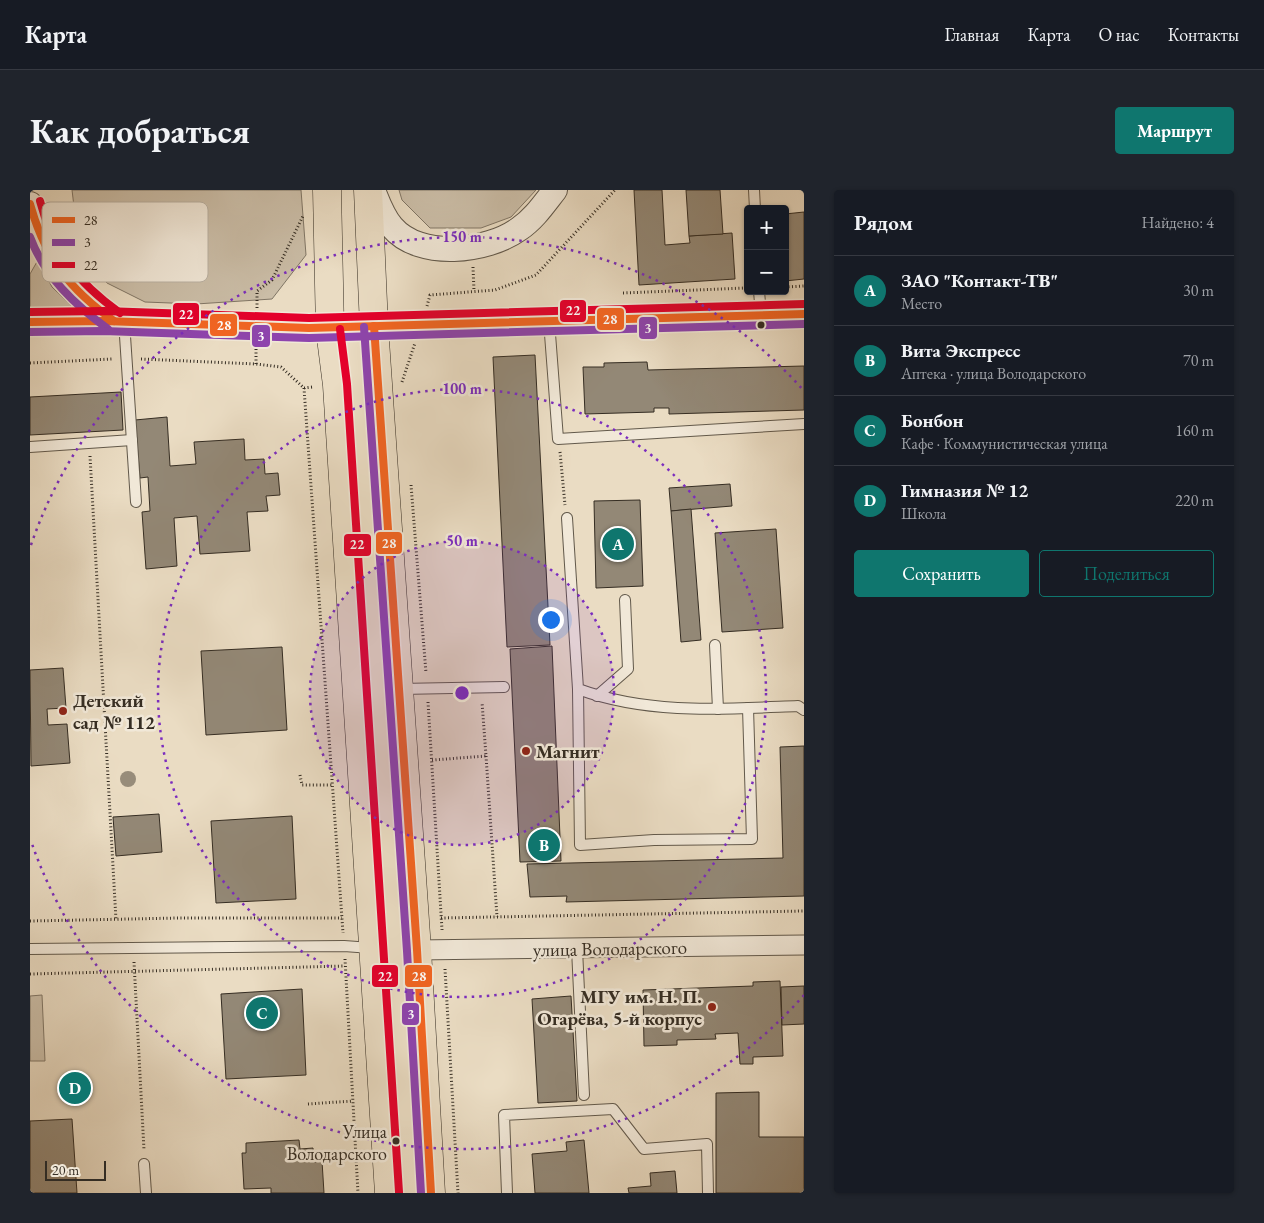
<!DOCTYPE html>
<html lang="ru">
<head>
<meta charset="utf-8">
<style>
  body { margin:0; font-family:"EB Garamond",serif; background:#20242c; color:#f1f3f6 }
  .controls { position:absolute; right:15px; top:15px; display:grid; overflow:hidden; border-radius:5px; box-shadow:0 1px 4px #0004 }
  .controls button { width:45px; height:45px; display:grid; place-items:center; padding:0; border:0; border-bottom:1px solid #363941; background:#171b24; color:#f1f3f6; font:25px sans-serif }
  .scale { position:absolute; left:15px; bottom:12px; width:61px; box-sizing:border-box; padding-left:5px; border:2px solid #352d23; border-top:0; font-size:14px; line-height:18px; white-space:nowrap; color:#352d23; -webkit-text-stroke:4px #f1e8d8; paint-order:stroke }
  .you { position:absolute; left:520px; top:429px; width:18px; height:18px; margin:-12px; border:4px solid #fff; border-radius:50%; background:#1a73e8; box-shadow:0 0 0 8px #1a73e833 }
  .badge { display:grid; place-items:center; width:32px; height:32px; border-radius:50%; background:#0f766e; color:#fff; font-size:16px; font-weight:700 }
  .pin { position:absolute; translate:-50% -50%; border:2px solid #fff; box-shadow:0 1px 5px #0006 }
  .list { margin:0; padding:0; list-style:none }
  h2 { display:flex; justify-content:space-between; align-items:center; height:65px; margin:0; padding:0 20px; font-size:21px }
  h2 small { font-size:16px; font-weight:400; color:#9ea1a6 }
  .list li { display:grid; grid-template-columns:32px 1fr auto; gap:15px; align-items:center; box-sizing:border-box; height:70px; padding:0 20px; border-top:1px solid #363941 }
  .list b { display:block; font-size:19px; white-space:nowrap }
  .list p { margin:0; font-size:16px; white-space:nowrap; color:#9ea1a6 }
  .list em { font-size:16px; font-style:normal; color:#9ea1a6 }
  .actions { display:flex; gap:10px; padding:15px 20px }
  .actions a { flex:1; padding:11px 0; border:1px solid #0f766e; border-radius:5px; text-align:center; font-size:18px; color:#0f766e }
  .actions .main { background:#0f766e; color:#fff }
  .map { position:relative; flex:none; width:774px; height:1003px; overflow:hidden; border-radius:5px }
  header { display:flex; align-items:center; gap:30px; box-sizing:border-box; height:70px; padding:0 25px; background:#171b24; border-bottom:1px solid #363941 }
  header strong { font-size:24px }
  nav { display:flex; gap:28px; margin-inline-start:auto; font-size:18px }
  .intro { display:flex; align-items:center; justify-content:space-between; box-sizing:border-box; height:120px; padding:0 30px }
  h1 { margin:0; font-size:35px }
  .button { padding:12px 22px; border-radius:5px; background:#0f766e; color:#fff; font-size:18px; font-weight:700 }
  main { display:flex; gap:30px; padding:0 30px }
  aside { flex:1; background:#171b24; border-radius:5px; box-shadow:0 1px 4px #0004 }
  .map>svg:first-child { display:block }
  .green { fill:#cbbea8; stroke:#807666 }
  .building { fill:#938876; stroke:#352d23 }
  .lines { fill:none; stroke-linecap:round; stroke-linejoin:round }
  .service-casing { stroke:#62594b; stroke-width:12 }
  .minor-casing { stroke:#62594b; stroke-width:21 }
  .tertiary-casing { stroke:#62594b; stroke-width:26 }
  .primary-casing { stroke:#352d23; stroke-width:29 }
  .path { stroke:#352d23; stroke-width:3; stroke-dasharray:1 2.5; stroke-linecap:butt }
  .service { stroke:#f1e8d8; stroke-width:10 }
  .minor { stroke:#f1e8d8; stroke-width:19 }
  .tertiary { stroke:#f1e8d8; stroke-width:24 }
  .primary { stroke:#eadcc3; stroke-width:28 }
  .bus-1-casing { stroke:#f1e8d8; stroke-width:11 }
  .bus-2-casing { stroke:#f1e8d8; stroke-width:11 }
  .bus-3-casing { stroke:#f1e8d8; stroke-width:11 }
  .bus-1 { stroke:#f26522; stroke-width:8 }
  .bus-2 { stroke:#8e44ad; stroke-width:8 }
  .bus-3 { stroke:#e4002b; stroke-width:8 }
  .tree { fill:#978c7a }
  .ring { fill:none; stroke:#7b2cbf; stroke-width:2.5; stroke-dasharray:2.5 5 }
  .bus-dot { fill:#352d23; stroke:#f1e8d8; stroke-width:2 }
  .poi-dot { fill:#8f2418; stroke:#f1e8d8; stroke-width:2 }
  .labels { text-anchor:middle; stroke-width:5; stroke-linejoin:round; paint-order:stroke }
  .bus-label { font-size:18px; fill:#352d23; stroke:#f1e8d8; text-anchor:end }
  .poi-label { font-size:19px; font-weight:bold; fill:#352d23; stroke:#f1e8d8; text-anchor:start }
  .street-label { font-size:19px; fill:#352d23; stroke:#f1e8d8 }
  .key { fill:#f1e8d8; stroke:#b9b0a2; stroke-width:1 }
  .key-label { font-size:14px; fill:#352d23 }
  .centre { fill:#7b2cbf; stroke:#f1e8d8; stroke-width:2.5 }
  .ring-label { font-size:15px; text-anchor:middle; font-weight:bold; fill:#7b2cbf; stroke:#f1e8d8; stroke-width:5; stroke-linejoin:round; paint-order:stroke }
  .line-badge { stroke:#f1e8d8; stroke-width:2 }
  .badge-label { font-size:14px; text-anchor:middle; font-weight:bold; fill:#fff }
</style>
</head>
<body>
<header>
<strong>Карта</strong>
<nav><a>Главная</a><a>Карта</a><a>О нас</a><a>Контакты</a></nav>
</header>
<div class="intro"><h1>Как добраться</h1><a class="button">Маршрут</a></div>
<main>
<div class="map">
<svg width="774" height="1003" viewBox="0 0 774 1003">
  <rect width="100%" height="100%" fill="#eadcc3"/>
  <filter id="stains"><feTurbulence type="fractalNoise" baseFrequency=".004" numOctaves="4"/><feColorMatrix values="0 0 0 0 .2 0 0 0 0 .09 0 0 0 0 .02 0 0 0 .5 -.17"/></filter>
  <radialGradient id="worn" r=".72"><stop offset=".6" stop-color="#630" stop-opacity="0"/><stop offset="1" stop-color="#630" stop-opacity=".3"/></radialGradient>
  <g class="green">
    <path d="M42,0H271L276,65L242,109L166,114L115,112L77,93L57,71L46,33Z"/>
    <path d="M369,0H506L481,27L451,38H400L372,10Z"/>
    <path d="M8,70L22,97L50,124L0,125V84Z"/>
    <path d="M12,805L15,871H0V806Z"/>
  </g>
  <g class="building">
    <path d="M604,0H632L635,55L660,53L659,46L702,43L705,89L609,95Z"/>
    <path d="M656,0H690L693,44L659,46Z"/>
    <path d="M774,22V89L755,91V24Z"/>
    <path d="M505,165L520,455L477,457L463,167Z"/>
    <path d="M617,172L618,180L774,176V220L639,224V218H624V222L555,224L553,177H574V173Z"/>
    <path d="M91,202L93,240L0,245V207Z"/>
    <path d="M137,227L140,276L166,274L164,252L214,249L215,270L234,269L235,284L248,283L250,305L236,306L238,321L217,322L220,361L170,364L167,326L144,328L147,376L116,379L112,322L120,321L118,287L110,288L105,230Z"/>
    <path d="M700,294L702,316L641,321L639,298Z"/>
    <path d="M610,310L613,396L566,398L564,311Z"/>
    <path d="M661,319L671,450L651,452L641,321Z"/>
    <path d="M746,339L753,438L692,442L685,343Z"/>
    <path d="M522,456L531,671L490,672L480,459Z"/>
    <path d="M252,457L257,540L176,545L171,461Z"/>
    <path d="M33,478L36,518L17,519L18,535L37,534L40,573L1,576L0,480Z"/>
    <path d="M774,556V706L536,712L537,706L500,707L497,674L753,668L750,557Z"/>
    <path d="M129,624L132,662L86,666L83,627Z"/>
    <path d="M262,626L266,709L186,713L181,631Z"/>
    <path d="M750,791L753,866L723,867V874H710L708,843L685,844L686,849L647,850V855L614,856L613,800L723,796V792Z"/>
    <path d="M774,796V834L752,835L751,797Z"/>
    <path d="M272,799L276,885L196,889L191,804Z"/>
    <path d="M541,806L547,911L508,913L502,809Z"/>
    <path d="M729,902V947H774V1003H686V903Z"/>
    <path d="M42,929L47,1003H0V931Z"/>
    <path d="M269,950L270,959L283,958L284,972L292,971L294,1003H241V998L214,999L212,963H216V953Z"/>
    <path d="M554,950L559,1003H505L502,964L537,961L536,952Z"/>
    <path d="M645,981L647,1003H599L598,998L621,996L620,983Z"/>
  </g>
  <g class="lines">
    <g class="service-casing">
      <g id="service">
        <path d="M724,0L725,19"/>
        <path d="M729,101L731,125"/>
        <path d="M94,131L106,312"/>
        <path d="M519,131L528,249L774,234"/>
        <path d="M0,257L102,250"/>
        <path d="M537,328L548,499C619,525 694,519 768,516L774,520"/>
        <path d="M685,455L688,519"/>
        <path d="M370,499L474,497"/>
        <path d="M548,499L550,655L624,650L722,649L718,518"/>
        <path d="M567,506L598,479L595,410"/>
        <path d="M0,759L314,756L341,758"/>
        <path d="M547,759L554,905"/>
        <path d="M114,974L116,1003"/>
        <path d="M477,1003L474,925L583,919L614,959L677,954L678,1003"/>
      </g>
    </g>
    <g class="minor-casing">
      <g id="minor">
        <path d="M344,136L774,124"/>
        <path d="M387,760L774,755"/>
      </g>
    </g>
    <g class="tertiary-casing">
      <g id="tertiary">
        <path d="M343,0C348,13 353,27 362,37C390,70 457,62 489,39C504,29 514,14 525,0"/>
        <path d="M0,14C12,67 40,101 84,131"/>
        <path d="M0,132L84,131L227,138L300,140"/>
      </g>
    </g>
    <g class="primary-casing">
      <g id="primary">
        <path d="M297,0L300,140L307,195L359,1003"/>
        <path d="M338,0L344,136L387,760L401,1003"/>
      </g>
    </g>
    <g class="path">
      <path d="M443,77L444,101"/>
      <path d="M755,97L774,96"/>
      <path d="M593,103L715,98"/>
      <path d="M397,116L400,105L465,100L506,85L585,0"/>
      <path d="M227,118V101L242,90L273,26"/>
      <path d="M111,169L226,174L251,177L274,198L283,197"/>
      <path d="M0,173L82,169"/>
      <path d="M226,174V159"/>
      <path d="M372,192L385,153"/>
      <path d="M274,198L313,743"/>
      <path d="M530,262L535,315"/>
      <path d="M60,266L86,730"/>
      <path d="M381,295L396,483"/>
      <path d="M398,512L412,740"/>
      <path d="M456,566L467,727"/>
      <path d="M402,570L456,566L452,512"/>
      <path d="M270,585L272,595H303"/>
      <path d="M411,728L774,721"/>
      <path d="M0,731L149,728H312"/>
      <path d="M315,769L328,1003"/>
      <path d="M104,772L114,960"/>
      <path d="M415,779L428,1003"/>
      <path d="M0,784L315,776"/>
      <path d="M278,914L323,911"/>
    </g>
    <use href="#service" class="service"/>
    <use href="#minor" class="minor"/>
    <use href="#tertiary" class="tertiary"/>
    <use href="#primary" class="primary"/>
    <g class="bus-1-casing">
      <g id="bus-1">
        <path d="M0,14C15,68 39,99 84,131"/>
        <path d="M0,132L74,131L279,138L774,124"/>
        <path d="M344,136L387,760L401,1003"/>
      </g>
    </g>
    <g class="bus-2-casing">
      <g id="bus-2">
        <path d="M0,47C15,87 45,115 78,139"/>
        <path d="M334,137L377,761L391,1003"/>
        <path d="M0,142L73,141L279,148L774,134"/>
      </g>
    </g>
    <g class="bus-3-casing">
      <g id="bus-3">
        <path d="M10,11C24,63 47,92 90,123"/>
        <path d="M0,122L74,121L279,128L774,114"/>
        <path d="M310,139L317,194L369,1002"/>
      </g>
    </g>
    <use href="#bus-1" class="bus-1"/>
    <use href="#bus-2" class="bus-2"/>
    <use href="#bus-3" class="bus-3"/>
  </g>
  <circle class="tree" cx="98" cy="589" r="8"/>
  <circle cx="432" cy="503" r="152" fill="#7b2cbf" fill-opacity=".12"/>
  <g class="ring">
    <circle cx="432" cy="503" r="152"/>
    <circle cx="432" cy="503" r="304"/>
    <path d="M774 805A456 456 0 0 1 1 651M1 355A456 456 0 0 1 774 201"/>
  </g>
  <g class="bus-dot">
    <circle cx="731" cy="135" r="4.5"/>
    <circle cx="366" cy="951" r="4.5"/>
  </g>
  <g class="poi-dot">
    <circle cx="33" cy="521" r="5"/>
    <circle cx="496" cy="561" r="5"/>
    <circle cx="682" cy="817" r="5"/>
  </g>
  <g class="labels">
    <g class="bus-label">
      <text x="357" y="948">Улица<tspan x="357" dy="22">Володарского</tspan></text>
    </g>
    <g class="poi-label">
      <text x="43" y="517">Детский<tspan x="43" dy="22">сад № 112</tspan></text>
      <text x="506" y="568">Магнит</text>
      <text x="672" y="813" text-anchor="end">МГУ им. Н. П.<tspan x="672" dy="22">Огарёва, 5-й корпус</tspan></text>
    </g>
    <g class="street-label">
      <text transform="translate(580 758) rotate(-1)" y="7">улица Володарского</text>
    </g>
  </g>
  <rect x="12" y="12" width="166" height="80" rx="8" class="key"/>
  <rect x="22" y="27" width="23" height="6" fill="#f26522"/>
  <rect x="22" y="49" width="23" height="7" fill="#8e44ad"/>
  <rect x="22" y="72" width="23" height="6" fill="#e4002b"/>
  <g class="key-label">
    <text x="54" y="35">28</text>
    <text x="54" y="57">3</text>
    <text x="54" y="80">22</text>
  </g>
  <circle cx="432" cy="503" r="8" class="centre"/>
  <g class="ring-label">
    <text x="432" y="52">150 m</text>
    <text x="432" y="204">100 m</text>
    <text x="432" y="356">50 m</text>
  </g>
  <g class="line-badge">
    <rect x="529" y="109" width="28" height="24" rx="5" fill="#e4002b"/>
    <rect x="142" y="112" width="28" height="24" rx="5" fill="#e4002b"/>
    <rect x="566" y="117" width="29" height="24" rx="5" fill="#f26522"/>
    <rect x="179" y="123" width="29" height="24" rx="5" fill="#f26522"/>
    <rect x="608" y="126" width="20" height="24" rx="5" fill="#8e44ad"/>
    <rect x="221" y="134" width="20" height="24" rx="5" fill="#8e44ad"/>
    <rect x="345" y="341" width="28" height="24" rx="5" fill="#f26522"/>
    <rect x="313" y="343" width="29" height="24" rx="5" fill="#e4002b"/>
    <rect x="374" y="774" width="29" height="24" rx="5" fill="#f26522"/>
    <rect x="341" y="774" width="28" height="24" rx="5" fill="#e4002b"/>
    <rect x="371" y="812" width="19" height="24" rx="5" fill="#8e44ad"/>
  </g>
  <g class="badge-label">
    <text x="543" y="125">22</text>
    <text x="156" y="129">22</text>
    <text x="580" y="134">28</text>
    <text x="194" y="140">28</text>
    <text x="618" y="143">3</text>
    <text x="231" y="151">3</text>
    <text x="359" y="358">28</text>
    <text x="327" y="359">22</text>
    <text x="389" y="791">28</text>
    <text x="355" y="791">22</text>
    <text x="381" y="829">3</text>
  </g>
  <rect width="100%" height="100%" filter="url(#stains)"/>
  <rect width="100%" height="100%" fill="url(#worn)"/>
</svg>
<div class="controls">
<button>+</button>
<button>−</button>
</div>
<div class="scale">20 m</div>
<div class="you"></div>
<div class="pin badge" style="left:588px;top:354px">A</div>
<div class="pin badge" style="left:514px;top:655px">B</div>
<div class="pin badge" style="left:232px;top:823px">C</div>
<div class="pin badge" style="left:45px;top:898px">D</div>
</div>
<aside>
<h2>Рядом<small>Найдено: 4</small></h2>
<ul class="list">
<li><span class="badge">A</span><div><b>ЗАО &quot;Контакт-ТВ&quot;</b><p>Место</p></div><em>30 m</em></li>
<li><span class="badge">B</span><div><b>Вита Экспресс</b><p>Аптека · улица Володарского</p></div><em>70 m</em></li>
<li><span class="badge">C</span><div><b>Бонбон</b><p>Кафе · Коммунистическая улица</p></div><em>160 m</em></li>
<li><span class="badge">D</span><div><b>Гимназия № 12</b><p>Школа</p></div><em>220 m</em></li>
</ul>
<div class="actions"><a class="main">Сохранить</a><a>Поделиться</a></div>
</aside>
</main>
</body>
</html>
